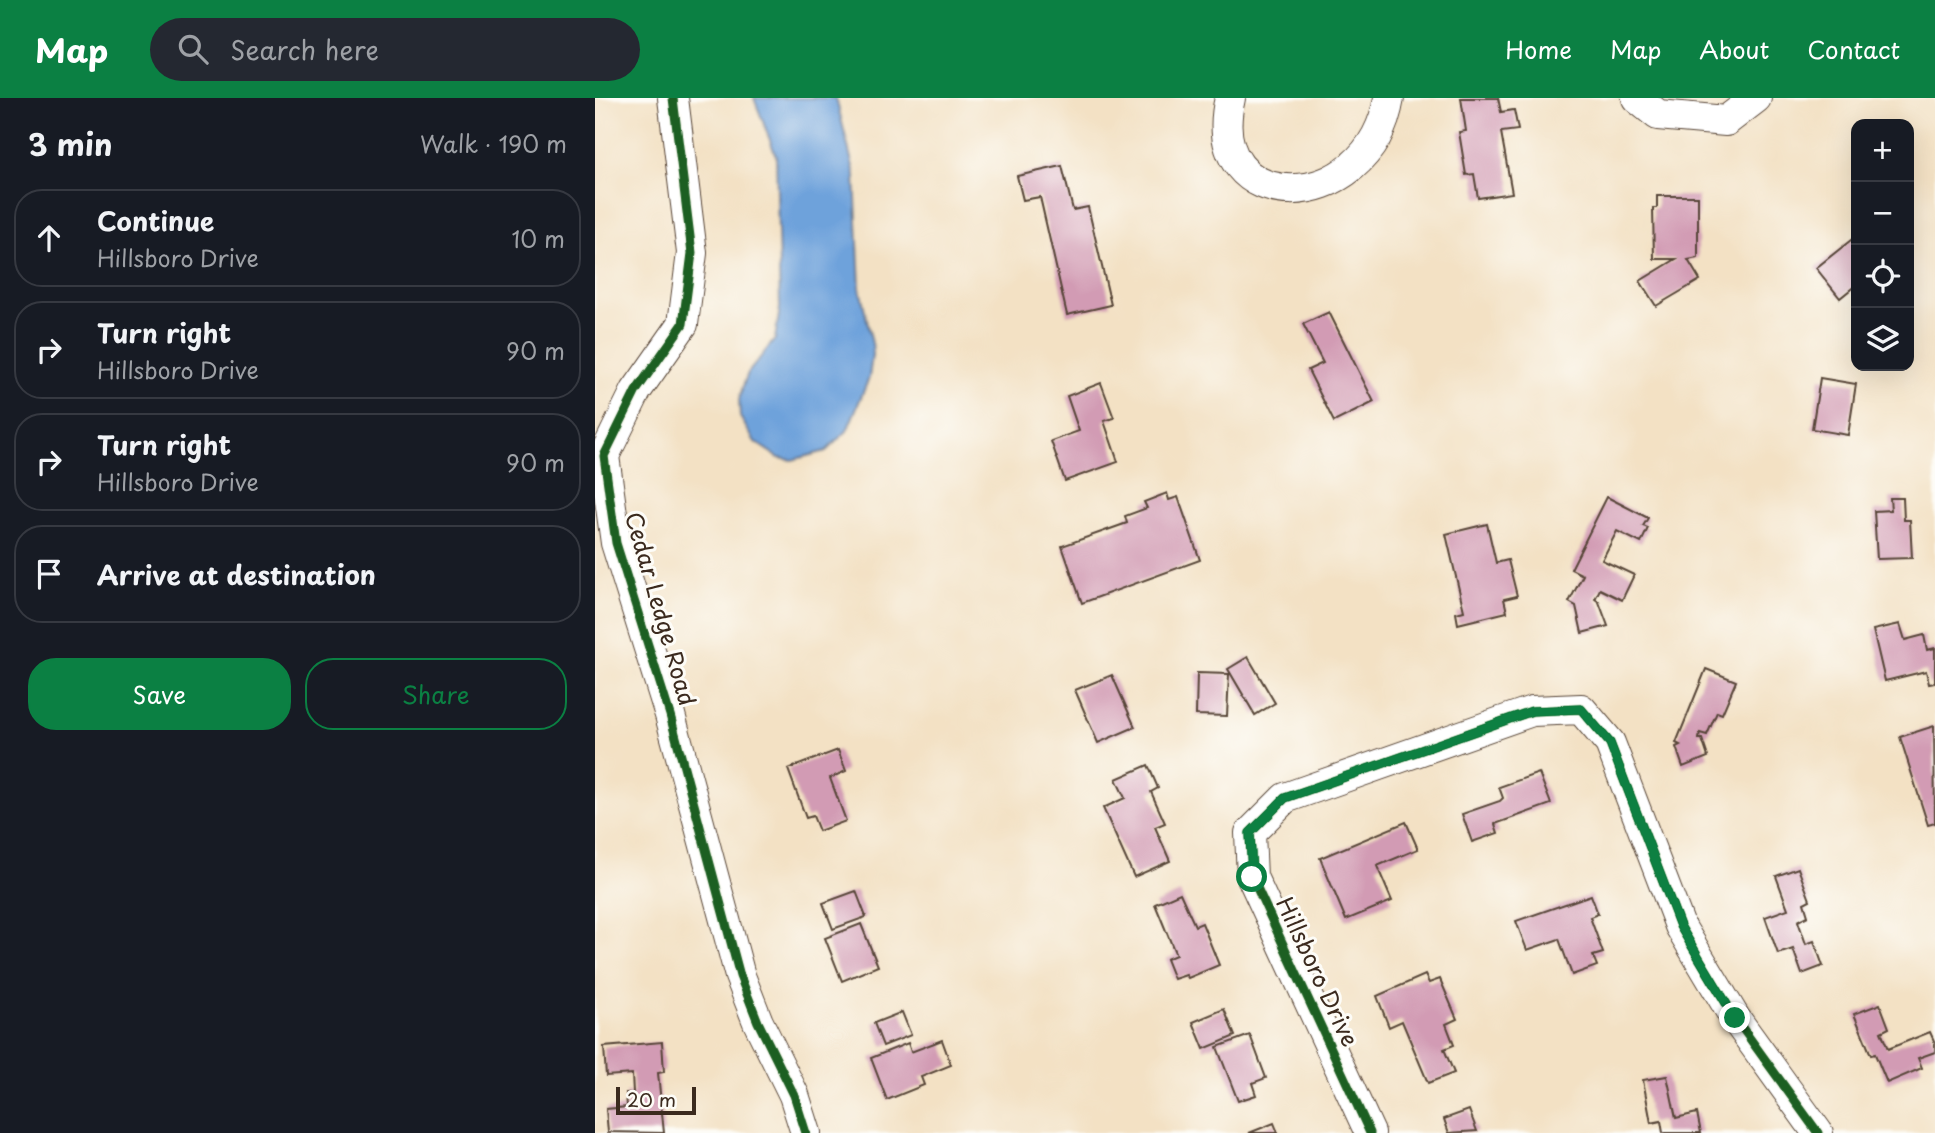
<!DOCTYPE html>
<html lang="en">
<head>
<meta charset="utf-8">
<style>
  body { margin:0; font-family:"Playpen Sans",sans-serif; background:#242831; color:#f1f3f6 }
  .controls { position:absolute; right:21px; top:21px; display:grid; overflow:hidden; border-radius:14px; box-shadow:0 7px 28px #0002 }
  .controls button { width:63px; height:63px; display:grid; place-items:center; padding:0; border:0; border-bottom:2px solid #363941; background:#171b24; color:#f1f3f6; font:35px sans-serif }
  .scale { position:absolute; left:21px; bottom:18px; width:80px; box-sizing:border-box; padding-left:7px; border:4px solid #3b2a1e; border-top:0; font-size:19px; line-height:24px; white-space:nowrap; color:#3b2a1e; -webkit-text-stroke:5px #fdfcf7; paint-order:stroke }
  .stop { position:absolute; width:21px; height:21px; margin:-16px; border:5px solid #0b8043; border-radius:50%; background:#fff }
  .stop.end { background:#0b8043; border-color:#fff; box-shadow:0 2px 7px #0008 }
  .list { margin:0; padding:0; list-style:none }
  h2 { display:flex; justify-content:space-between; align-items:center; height:91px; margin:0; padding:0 28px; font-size:30px }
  h2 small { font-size:23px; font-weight:400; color:#9ea1a6 }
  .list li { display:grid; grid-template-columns:46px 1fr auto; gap:21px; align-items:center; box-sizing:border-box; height:98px; margin:0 14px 14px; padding:0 14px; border:2px solid #363941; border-radius:28px }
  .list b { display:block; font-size:26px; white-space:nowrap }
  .list p { margin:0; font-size:23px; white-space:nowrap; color:#9ea1a6 }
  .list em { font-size:23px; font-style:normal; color:#9ea1a6 }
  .actions { display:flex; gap:14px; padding:21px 28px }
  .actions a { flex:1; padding:16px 0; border:2px solid #0b8043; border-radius:28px; text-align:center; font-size:24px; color:#0b8043 }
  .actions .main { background:#0b8043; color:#fff }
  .icon { flex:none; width:38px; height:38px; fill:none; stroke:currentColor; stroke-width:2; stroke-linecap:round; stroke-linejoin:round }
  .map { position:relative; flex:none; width:1340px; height:1035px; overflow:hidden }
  header { display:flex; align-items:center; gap:42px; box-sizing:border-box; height:98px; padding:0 35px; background:#0b8043; color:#fff }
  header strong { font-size:33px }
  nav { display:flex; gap:38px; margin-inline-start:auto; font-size:24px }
  .search { width:490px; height:63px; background:#242831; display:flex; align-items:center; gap:18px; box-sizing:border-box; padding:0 24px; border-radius:38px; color:#9ea1a6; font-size:26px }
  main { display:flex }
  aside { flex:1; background:#171b24 }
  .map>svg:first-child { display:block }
  .water { fill:#6ea2db; stroke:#54667c; stroke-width:2 }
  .building { fill:#d29bb4 }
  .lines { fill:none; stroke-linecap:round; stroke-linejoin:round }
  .minor-casing { stroke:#574537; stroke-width:32 }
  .minor { stroke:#fff; stroke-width:30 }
  .cycleway-casing { stroke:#fdfcf7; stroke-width:13 }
  .cycleway { stroke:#1b5e20; stroke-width:9 }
  .route { stroke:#0b8043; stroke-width:9 }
  .labels { text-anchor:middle; stroke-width:6; stroke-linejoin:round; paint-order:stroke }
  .street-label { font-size:23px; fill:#3b2a1e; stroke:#fdfcf7 }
</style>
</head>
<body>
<header>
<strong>Map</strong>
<div class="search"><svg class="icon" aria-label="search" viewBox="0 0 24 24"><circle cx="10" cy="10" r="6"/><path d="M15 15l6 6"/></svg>Search here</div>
<nav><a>Home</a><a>Map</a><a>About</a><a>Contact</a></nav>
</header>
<main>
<aside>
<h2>3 min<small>Walk · 190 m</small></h2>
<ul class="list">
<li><svg class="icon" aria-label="ahead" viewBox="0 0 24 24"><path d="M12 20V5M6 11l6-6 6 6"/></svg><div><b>Continue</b><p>Hillsboro Drive</p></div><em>10 m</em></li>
<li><svg class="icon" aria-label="right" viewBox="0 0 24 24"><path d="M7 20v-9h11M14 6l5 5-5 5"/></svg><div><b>Turn right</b><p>Hillsboro Drive</p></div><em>90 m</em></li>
<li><svg class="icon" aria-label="right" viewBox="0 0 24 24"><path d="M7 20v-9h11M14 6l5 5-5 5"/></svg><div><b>Turn right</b><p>Hillsboro Drive</p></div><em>90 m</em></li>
<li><svg class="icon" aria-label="arrive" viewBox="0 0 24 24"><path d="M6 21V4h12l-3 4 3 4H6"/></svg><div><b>Arrive at destination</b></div></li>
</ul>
<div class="actions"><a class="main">Save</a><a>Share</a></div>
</aside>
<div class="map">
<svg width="1340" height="1035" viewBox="0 0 1340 1035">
  <rect width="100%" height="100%" fill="#fdfcf7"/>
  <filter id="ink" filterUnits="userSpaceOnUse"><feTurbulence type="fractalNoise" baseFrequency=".0143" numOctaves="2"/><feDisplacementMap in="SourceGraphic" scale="14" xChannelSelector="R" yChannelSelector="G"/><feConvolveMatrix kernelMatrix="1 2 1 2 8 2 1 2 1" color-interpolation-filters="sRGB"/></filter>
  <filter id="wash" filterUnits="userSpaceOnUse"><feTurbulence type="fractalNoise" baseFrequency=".00686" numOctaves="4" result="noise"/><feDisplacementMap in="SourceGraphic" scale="28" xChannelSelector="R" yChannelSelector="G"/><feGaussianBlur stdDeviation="1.57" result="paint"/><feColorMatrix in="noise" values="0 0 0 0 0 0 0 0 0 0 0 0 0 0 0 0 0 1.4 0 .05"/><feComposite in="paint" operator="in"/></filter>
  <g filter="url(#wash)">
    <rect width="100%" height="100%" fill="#f3e1c4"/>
    <path class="water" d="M159,0H241L260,77L265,190L278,250L274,280L252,333L231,353L197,362L184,360L160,344L145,319L144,302L148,288L153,275L180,241L185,210L181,58Z"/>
    <g id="blocks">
      <g class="building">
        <path d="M866,0H903L906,14L919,12L923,32L906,34L917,95L883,100L879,76L871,77L864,34L871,33Z"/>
        <path d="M467,68L478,112L493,109L516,207L472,217L445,99L428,102L422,78Z"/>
        <path d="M1062,98H1103V160L1093,162L1105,182L1061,208L1045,183L1081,161H1059L1058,110H1062Z"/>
        <path d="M1261,138V187L1245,200L1221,170Z"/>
        <path d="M734,214L779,304L739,324L713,272L728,265L708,226Z"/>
        <path d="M1225,280L1261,286L1253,337L1217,331Z"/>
        <path d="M506,285L519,320L509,323L523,364L470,383L456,343L484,333L472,298Z"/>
        <path d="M572,395L574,402L583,399L605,462L487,505L467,448L532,425L530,418L552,410L549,404Z"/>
        <path d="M1012,399L1053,420L1048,428L1053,430L1046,445L1022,433L1007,462L1039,477L1027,502L1005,491L1000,501L1004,504L1013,528L987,535L981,508L974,504L988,477L976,471Z"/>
        <path d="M1295,400H1308L1309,422H1315L1317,460L1282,461L1279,413L1296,412Z"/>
        <path d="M892,426L901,465L913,462L922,498L909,501L912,514L863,526L861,515L869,513L851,436Z"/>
        <path d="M1305,526L1310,542L1329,537L1332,552L1340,550V585L1334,586L1331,573L1290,583L1278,532Z"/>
        <path d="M653,559L680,605L660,617L633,571Z"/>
        <path d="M1111,571L1141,583L1127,616L1122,614L1112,637L1105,635L1104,641H1107L1113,659L1088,669L1081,649L1085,647L1081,645Z"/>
        <path d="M602,575L634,576L632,618L601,617Z"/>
        <path d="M517,577L540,629L503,645L480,592Z"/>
        <path d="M1339,628L1340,725L1333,727L1305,639Z"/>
        <path d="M243,652L251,673L235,680L251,723L224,733L218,718L211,720L193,671Z"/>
        <path d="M553,667L563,690L556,694L570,725L560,729L575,763L539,779L508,710L530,700L521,681Z"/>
        <path d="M944,675L956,706L900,726L903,735L877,744L867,716L905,703L908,700L904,689Z"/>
        <path d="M811,724L823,751L782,768L797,803L751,822L725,760Z"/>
        <path d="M1203,770L1215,802L1209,805L1213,818L1203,823L1211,846L1219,843L1228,868L1207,876L1198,851L1183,856L1170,819L1193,811L1181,778Z"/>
        <path d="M261,793L271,819L238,831L228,805Z"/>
        <path d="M585,795L600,828L607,825L624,867L593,880L591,877L579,881L571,861L581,857L560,806Z"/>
        <path d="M996,797L1003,816L995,819L1008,855L998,858L1002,868L977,877L964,841L932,852L921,823Z"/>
        <path d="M266,826L283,868L247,883L230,840Z"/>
        <path d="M830,877L834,885L845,881L862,921L851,926L859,947L849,951L859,975L833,985L807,923L794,929L782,898Z"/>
        <path d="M1285,906L1294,930L1286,934L1293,951L1335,934L1340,945V954L1323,960L1327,970L1292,985L1280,956L1276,957L1259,916Z"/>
        <path d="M629,911L640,938L609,951L598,924Z"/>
        <path d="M307,914L316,937L288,948L279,925Z"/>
        <path d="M655,937L671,980L657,985L661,997L643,1003L622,949Z"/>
        <path d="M347,942L356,967L326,979L329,987L292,1002L276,960L313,945L316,954Z"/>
        <path d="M67,944L69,974L63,975L69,1035L13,1034L11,1011L32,1009L31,995H38L37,976L11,978L9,949Z"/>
        <path d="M1072,978L1081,1020L1102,1015L1106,1035H1068L1066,1023L1056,1025L1048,982Z"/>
        <path d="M874,1012L882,1033L854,1035L849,1021Z"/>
        <path d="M679,1025L683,1035H654Z"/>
      </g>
    </g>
  </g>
  <g filter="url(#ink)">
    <use href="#blocks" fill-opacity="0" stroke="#574537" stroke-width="2"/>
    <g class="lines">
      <g class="minor-casing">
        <g id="minor">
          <path d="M78,0L97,155L88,226L41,293L9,358L21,445L75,617L145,878L163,924L199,997L211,1035"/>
          <path d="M635,0C606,121 774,122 794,0"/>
          <path d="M1042,0L1063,17L1131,23L1161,0"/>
          <path d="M775,1035L657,779L655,735L690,700L937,613L986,611L1015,645L1085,828L1140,920L1223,1035"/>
        </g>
      </g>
      <use href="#minor" class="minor"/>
      <g class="cycleway-casing">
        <g id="cycleway">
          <path d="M78,0L97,155L88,226L41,293L9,358L21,445L75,617L145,878L163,924L199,997L211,1035"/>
          <path d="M775,1035L657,779L655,735L690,700L937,613L986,611L1015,645L1085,828L1140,920L1223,1035"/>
        </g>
      </g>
      <use href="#cycleway" class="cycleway"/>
    </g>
  </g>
  <g class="lines" filter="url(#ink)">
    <path class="route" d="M657,779L655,735L690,700L937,613L986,611L1015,645L1085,828L1140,920"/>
  </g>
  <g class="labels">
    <g class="street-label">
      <text transform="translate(65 511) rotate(74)" y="8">Cedar Ledge Road</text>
      <text transform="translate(722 874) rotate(65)" y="8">Hillsboro Drive</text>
    </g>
  </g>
</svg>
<div class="controls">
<button>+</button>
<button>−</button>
<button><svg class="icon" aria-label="locate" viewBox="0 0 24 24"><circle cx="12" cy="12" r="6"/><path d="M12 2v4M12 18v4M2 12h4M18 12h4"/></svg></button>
<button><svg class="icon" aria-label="layers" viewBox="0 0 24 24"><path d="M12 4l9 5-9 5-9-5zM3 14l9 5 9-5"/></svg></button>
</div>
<div class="scale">20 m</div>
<div class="stop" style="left:657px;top:779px"></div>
<div class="stop end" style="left:1140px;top:920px"></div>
</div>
</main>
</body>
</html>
